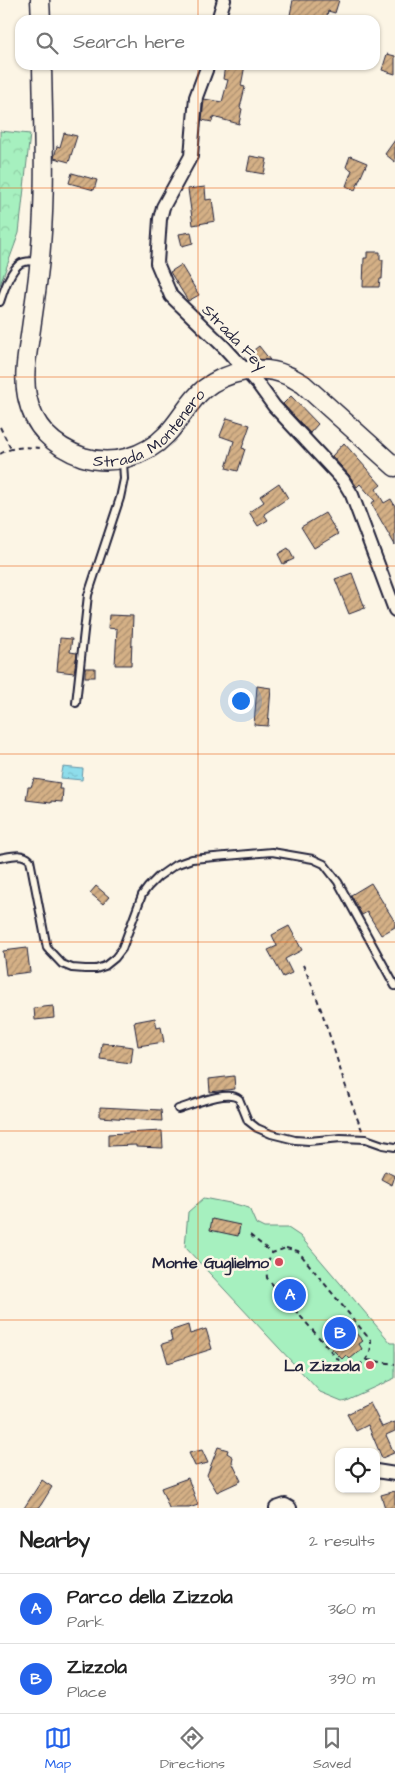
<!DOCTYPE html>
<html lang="en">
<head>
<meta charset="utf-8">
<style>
  body { margin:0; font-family:"Architects Daughter",sans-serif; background:#f2f2f2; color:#222 }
  .controls { position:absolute; right:15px; bottom:15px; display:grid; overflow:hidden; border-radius:10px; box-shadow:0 1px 4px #0004 }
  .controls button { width:45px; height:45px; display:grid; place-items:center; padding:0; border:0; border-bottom:1px solid #e0e0e0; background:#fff; color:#222; font:25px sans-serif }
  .you { position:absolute; left:240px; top:700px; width:18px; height:18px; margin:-12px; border:4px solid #fff; border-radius:50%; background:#1a73e8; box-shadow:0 0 0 8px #1a73e833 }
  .badge { display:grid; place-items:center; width:32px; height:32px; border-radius:50%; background:#2563eb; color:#fff; font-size:16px; font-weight:700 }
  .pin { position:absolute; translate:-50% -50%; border:2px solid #fff; box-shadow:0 1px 5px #0006 }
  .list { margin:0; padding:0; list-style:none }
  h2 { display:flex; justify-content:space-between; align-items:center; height:65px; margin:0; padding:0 20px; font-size:21px }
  h2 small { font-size:16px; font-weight:400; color:#767676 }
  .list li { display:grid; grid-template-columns:32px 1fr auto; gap:15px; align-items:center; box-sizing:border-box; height:70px; padding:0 20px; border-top:1px solid #e0e0e0 }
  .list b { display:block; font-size:19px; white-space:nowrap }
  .list p { margin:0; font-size:16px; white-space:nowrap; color:#767676 }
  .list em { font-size:16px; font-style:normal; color:#767676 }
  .icon { flex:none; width:28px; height:28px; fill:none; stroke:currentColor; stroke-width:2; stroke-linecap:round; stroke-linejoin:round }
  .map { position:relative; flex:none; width:395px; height:1508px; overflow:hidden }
  .search { position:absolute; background:#fff; box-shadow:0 1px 4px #0004; left:15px; right:15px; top:15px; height:55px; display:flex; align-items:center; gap:12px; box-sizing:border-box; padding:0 18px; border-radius:15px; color:#767676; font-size:19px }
  .sheet { height:205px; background:#fff }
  nav { display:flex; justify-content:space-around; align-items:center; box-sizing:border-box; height:70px; border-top:1px solid #e0e0e0; background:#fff; font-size:14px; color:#767676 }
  nav a { display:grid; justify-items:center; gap:2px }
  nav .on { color:#2563eb }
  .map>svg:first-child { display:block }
  .forest { fill:url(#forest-crowns); stroke:#64897d }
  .park { fill:#a6f0bf; stroke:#64897d }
  .water { fill:url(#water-ripples); stroke:#6392a5 }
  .building { fill:url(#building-hatch); stroke:#22223b }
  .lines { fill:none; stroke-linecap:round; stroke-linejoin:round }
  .service-casing { stroke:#22223b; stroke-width:10 }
  .minor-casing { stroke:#22223b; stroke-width:16 }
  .secondary-casing { stroke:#22223b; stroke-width:21 }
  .path { stroke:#22223b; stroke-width:2; stroke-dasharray:5 4; stroke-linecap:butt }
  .service { stroke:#fcf5e5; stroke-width:6 }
  .minor { stroke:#fcf5e5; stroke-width:12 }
  .secondary { stroke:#fcf5e5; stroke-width:18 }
  .grid { fill:none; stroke:#e8590c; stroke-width:1; stroke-opacity:0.55 }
  .poi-dot { fill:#d1495b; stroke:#fcf5e5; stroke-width:2 }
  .labels { text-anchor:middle; stroke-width:5; stroke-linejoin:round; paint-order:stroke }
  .street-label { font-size:16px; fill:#22223b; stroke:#fcf5e5 }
  .poi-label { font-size:16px; font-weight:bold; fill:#22223b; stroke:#fcf5e5; text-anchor:end }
</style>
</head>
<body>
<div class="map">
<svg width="395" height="1508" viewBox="0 0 395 1508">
  <defs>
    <pattern id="forest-crowns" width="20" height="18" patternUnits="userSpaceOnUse" patternTransform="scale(1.25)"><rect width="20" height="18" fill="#a6f0bf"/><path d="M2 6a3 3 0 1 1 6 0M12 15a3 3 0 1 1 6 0" fill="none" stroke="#8fcea5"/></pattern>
    <pattern id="water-ripples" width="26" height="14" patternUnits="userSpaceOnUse" patternTransform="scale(1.25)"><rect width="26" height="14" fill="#8eddeb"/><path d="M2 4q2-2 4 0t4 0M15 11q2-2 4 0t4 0" fill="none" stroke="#7abdca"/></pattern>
    <pattern id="building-hatch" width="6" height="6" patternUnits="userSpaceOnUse" patternTransform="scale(1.25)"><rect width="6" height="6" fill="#d4b086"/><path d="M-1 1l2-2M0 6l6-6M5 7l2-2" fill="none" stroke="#ac8f6f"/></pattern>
  </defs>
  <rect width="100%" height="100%" fill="#fcf5e5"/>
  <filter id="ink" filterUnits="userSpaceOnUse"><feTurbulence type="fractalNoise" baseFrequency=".02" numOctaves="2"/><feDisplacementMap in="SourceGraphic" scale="10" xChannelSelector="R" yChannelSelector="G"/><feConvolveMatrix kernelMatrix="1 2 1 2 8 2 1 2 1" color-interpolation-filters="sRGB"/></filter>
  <g filter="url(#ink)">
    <path class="forest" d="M0,131L30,134L19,233L0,285Z"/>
    <path class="park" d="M204,1198L235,1204L249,1208L256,1224L264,1228H288L300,1236L391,1343H395V1378L346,1400L342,1401L320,1392L185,1247L188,1212Z"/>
    <path class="water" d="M63,767L83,769L82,780L61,778Z"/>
    <g class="building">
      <path d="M293,0H339L335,13L328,11L326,20H289Z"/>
      <path d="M387,54L395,56V74L382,70Z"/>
      <path d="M225,65H245L241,86L245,87L240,108L242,109L239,124L213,117L212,122L202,120L204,99L222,102L228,80L223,79Z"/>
      <path d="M64,133L77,136L69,162L54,158L57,146L60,147Z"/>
      <path d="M395,140V162L385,154Z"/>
      <path d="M250,156L267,159L264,174L247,171Z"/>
      <path d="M350,156L367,163L355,190L346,186L352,170L346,167Z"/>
      <path d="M72,173L97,180L94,190L69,183Z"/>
      <path d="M205,187L206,200L212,199L215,221L193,225L188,189Z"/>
      <path d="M191,232L193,243L182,246L179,234Z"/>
      <path d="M367,252H380V260H383L382,279H380L379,287H363L364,258H367Z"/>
      <path d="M181,265L199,295L188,301L170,272Z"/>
      <path d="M259,346L270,360L255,359L250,353Z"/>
      <path d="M291,396L318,424L310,433L283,404Z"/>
      <path d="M227,418L250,425L242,448L245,449L238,471L226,468L234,441L220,436Z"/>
      <path d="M344,443L381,485L376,489L384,503L391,499L395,506V545L371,503L375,501L360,484L357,487L349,475L332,456Z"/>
      <path d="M279,483L288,498L264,514L268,520L258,526L249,512L264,502L260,496Z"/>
      <path d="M325,513L338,534L314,548L301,527Z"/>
      <path d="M288,548L294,559L283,564L278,554Z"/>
      <path d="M352,573L365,608L349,614L335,579Z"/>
      <path d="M109,615L133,616L131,665H115L117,629L108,628Z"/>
      <path d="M60,638L72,639L70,652L77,653L74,673L57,671Z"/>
      <rect x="85" y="668" width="10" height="9"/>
      <path d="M257,686L271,688L268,726L254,725Z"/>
      <path d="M34,779L60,783L59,789H63L62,802L51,801V803L26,800L28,787H31Z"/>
      <path d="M371,883L395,922V927L381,935L367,912L362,915L351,895Z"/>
      <path d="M96,886L109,897L103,904L90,893Z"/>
      <path d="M289,926L302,950L285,959L292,973L283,977L268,950L277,946L272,935Z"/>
      <path d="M27,948L30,972L6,975L3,951Z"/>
      <path d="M53,1006L54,1018L35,1020L34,1008Z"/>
      <path d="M155,1018L157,1028L161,1027L164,1042L138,1046L134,1022Z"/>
      <path d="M102,1043L133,1047L131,1063L100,1059Z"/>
      <path d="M234,1076L235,1089L210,1092L209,1079Z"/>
      <path d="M100,1107L161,1110L162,1121L100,1117Z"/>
      <path d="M162,1131L163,1148L136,1147V1145L108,1146V1134Z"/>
      <path d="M385,1171L395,1176L392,1185L381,1179Z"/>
      <path d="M212,1219L240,1225L238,1236L210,1230Z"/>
      <path d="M188,1325L190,1334L206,1329L212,1349L168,1363L162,1344L172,1341L170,1331Z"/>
      <path d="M345,1329L349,1334L353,1330L363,1341L359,1344L362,1349L350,1359L346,1355L342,1359L331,1348L336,1343L333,1339Z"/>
      <path d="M370,1403L382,1427L395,1422V1431L386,1435L394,1453L382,1458L368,1425L356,1431L347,1414Z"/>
      <path d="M218,1447L228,1450L227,1453L233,1457L232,1462L241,1481L217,1492L207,1475Z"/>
      <path d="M202,1450L208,1463L195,1466L189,1453Z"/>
      <path d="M188,1478L198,1505L189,1508H169L161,1488Z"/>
      <path d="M42,1480L52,1487L39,1508H24Z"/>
      <path d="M395,1491V1508H385L381,1495Z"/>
    </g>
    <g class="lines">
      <g class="service-casing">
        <g id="service">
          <path d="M0,302C4,290 10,270 21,263C26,261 32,261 37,261"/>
          <path d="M76,703L88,595L120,498L124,479L123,461"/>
          <path d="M0,858C11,856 22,852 30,860L47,948L62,964L72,968L85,969H96L105,966L115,958L122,949L142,895L148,887L158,877L175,865L192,859L272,852L313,859L324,864L338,882L395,986"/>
          <path d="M178,1109C192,1105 227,1089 239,1099L248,1121L257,1128L271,1134L295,1140L309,1141L341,1138L366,1139L383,1145L395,1147"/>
        </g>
      </g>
      <g class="minor-casing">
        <g id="minor">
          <path d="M218,20L224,0"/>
          <path d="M208,65L196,97L191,156L163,207L160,219L157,263L171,296L224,347L258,384L274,406L343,480L352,495L395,610"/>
          <path d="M376,1471L395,1474"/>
          <path d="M276,1508L285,1505L290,1508"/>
        </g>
      </g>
      <g class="secondary-casing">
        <g id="secondary">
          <path d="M40,0L41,20"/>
          <path id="s1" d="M42,65C43,125 46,186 41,246C39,276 34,306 30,336C27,355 23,377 27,396C33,427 54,447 83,457C112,466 145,457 166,435C180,421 189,401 204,389C225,372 261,364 286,375C292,377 297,381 303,384L395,467"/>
        </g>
      </g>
      <g class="path">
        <path d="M0,427L11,449"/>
        <path d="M0,454C13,446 26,447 41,448"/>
        <path d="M303,965C328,1018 339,1076 362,1130"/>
        <path d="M250,1235L272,1253"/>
        <path d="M286,1248L298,1251L371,1341C371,1357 368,1359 355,1368L343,1365L267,1278L266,1265L272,1253Z"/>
        <path d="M367,1360L395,1364"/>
      </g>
      <use href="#service" class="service"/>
      <use href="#minor" class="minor"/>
      <use href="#secondary" class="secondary"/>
    </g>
  </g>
  <path class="grid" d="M198,0V20M198,65V1508M0,188H395M0,377H395M0,566H395M0,754H395M0,942H395M0,1131H395M0,1320H395"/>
  <g class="poi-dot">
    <circle cx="279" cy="1262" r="5"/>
    <circle cx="370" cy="1365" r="5"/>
  </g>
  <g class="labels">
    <g class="street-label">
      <text transform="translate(235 337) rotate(46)" y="6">Strada Fey</text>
      <text dy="6" stroke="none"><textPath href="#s1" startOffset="498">Strada Montenero</textPath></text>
    </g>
    <g class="poi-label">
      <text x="269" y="1268">Monte Guglielmo</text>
      <text x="360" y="1371">La Zizzola</text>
    </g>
  </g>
</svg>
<div class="controls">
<button><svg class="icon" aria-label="locate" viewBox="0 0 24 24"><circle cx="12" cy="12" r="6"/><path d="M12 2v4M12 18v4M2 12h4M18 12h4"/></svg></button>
</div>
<div class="you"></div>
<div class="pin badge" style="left:290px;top:1295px">A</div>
<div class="pin badge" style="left:340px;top:1333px">B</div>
<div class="search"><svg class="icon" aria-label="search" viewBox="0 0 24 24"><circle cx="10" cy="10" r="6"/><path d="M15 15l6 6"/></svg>Search here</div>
</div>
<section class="sheet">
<h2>Nearby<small>2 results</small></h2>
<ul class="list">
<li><span class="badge">A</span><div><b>Parco della Zizzola</b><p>Park</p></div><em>360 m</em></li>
<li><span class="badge">B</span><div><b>Zizzola</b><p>Place</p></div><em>390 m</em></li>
</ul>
</section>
<nav>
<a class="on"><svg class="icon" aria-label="map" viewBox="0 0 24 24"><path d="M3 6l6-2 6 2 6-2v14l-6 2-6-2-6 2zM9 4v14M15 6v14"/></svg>Map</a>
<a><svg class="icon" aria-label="directions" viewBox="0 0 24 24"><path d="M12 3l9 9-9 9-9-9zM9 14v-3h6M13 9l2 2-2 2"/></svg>Directions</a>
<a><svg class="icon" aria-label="saved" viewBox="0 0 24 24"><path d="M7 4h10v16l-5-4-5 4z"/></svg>Saved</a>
</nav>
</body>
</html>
